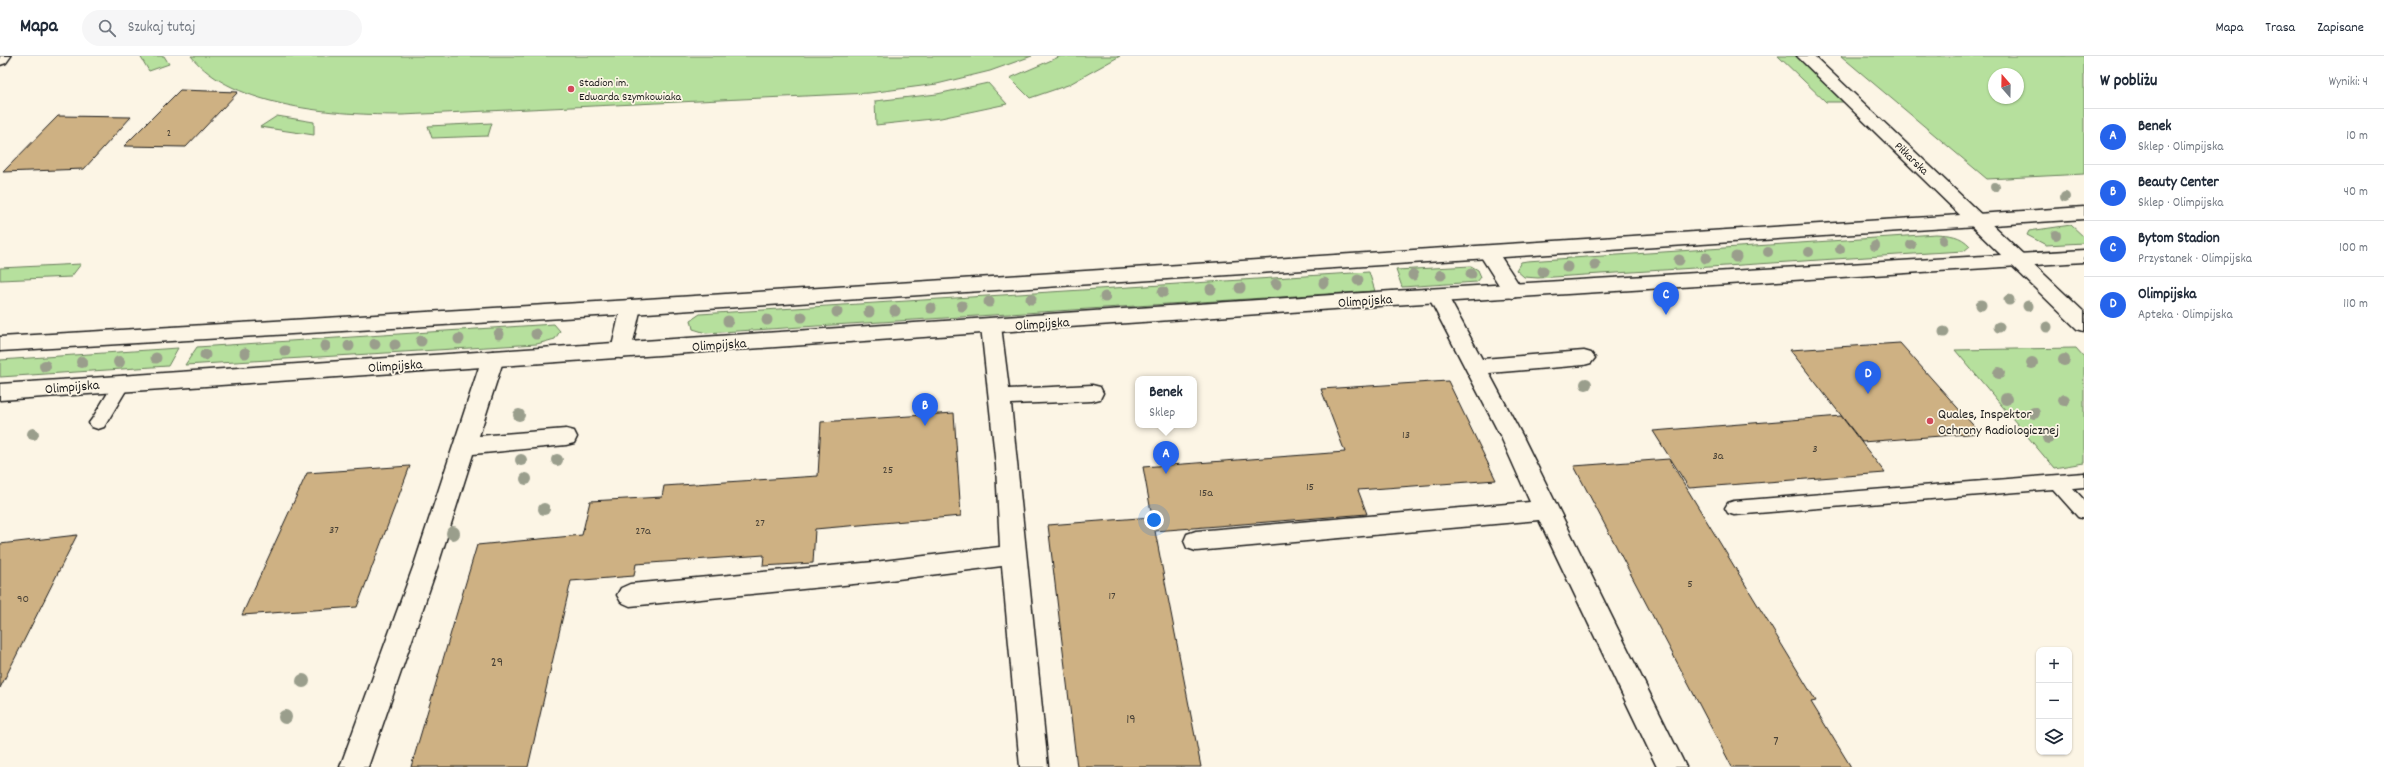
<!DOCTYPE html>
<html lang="pl">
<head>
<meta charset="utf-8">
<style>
  body { margin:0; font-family:Dekko,sans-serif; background:#f6f6f7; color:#1f2937 }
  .controls { position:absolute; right:12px; bottom:12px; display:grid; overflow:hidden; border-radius:8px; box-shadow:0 1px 3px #0004 }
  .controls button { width:36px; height:36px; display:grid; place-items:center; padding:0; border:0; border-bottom:1px solid #e0e1e3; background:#fff; color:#1f2937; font:20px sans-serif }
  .compass { position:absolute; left:1988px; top:12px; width:36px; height:36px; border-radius:50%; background:#fff; box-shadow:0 1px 3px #0004; rotate:340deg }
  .you { position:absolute; left:1154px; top:464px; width:14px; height:14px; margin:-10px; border:3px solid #fff; border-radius:50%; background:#1a73e8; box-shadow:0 0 0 6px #1a73e833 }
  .badge { display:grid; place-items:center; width:26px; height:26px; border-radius:50%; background:#2563eb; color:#fff; font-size:13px; font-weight:700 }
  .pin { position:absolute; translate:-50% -33px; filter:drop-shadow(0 1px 2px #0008) }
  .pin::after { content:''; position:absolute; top:21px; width:14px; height:12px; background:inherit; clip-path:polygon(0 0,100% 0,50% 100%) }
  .popup { position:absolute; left:1135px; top:320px; width:62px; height:52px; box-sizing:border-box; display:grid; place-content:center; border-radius:8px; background:#fff; filter:drop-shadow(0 1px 3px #0005); font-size:13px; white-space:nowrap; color:#747a83 }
  .popup b { font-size:15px; color:#1f2937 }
  .popup::after { content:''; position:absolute; left:50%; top:100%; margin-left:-8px; border:8px solid transparent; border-top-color:#fff }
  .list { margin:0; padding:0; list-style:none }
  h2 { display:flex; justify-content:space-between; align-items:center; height:52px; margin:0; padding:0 16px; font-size:17px }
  h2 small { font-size:13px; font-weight:400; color:#747a83 }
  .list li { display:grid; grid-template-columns:26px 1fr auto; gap:12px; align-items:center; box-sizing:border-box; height:56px; padding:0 16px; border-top:1px solid #e0e1e3 }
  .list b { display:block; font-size:15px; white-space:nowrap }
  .list p { margin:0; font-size:13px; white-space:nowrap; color:#747a83 }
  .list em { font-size:13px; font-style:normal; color:#747a83 }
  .icon { flex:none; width:22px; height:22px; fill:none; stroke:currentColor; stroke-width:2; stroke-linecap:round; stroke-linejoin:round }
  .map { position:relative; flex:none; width:2084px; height:711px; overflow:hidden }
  header { display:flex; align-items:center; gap:24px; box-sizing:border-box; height:56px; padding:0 20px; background:#fff; border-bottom:1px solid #e0e1e3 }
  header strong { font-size:19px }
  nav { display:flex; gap:22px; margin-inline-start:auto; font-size:14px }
  .search { width:280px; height:36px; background:#f6f6f7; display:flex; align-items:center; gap:10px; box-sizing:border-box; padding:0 14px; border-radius:22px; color:#747a83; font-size:15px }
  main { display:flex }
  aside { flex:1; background:#fff }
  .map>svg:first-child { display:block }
  .green { fill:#b6e09d; stroke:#697e5c; fill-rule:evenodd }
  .building { fill:#ceb183; stroke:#1c1c1c }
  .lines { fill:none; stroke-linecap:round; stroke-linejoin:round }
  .lane-casing { stroke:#1c1c1c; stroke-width:3 }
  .street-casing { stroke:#1c1c1c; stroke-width:3 }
  .secondary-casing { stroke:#1c1c1c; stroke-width:3 }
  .lane { fill:#fcf5e5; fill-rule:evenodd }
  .street { fill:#fcf5e5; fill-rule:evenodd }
  .secondary { fill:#fcf5e5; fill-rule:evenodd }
  .tree { fill:#9a9e8c }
  .poi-dot { fill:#d1495b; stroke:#fcf5e5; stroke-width:1.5 }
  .labels { text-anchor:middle; stroke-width:3.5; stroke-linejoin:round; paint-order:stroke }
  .far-number-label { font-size:10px; fill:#484136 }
  .far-poi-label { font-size:12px; fill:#1c1c1c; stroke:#fcf5e5; text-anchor:start }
  .far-street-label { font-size:12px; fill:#1c1c1c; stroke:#fcf5e5 }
  .number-label { font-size:12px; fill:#484136 }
  .street-label { font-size:14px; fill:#1c1c1c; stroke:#fcf5e5 }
  .poi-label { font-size:14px; fill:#1c1c1c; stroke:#fcf5e5; text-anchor:start }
  .near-number-label { font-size:14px; fill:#484136 }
</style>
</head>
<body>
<header>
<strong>Mapa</strong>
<div class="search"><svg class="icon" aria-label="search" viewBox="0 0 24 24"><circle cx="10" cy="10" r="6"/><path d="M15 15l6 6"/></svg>Szukaj tutaj</div>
<nav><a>Mapa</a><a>Trasa</a><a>Zapisane</a></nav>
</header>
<main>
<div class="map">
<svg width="2084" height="711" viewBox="0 0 2084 711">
  <rect width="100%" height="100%" fill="#fcf5e5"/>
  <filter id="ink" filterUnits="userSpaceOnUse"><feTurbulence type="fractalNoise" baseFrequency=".025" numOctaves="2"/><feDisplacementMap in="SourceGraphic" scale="8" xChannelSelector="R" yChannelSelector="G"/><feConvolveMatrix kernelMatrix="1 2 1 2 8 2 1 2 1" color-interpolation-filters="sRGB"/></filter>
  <g filter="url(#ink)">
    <g class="green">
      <path d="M140,0H164L169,8L149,15Z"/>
      <path d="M191,0H1032L990,15L937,28L869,37L402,59C340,59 233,53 191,0Z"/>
      <path d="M1061,0H1120L1068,29L1030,42L1010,22Z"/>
      <path d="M1778,0H1805L1853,46H1826Z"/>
      <path d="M1841,0H2084V118L1987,123ZM1994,18H2018V42H1994Z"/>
      <path d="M988,27L1007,48L941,62L876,69L875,45L937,38Z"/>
      <path d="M277,60L314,66V79L260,71Z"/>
      <path d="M492,67L488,80L432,82L428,70Z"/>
      <path d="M2071,169L2084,181V187L2046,189L2027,179L2029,175Z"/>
      <path d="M1936,178C1950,179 1960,179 1970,190L1964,195L1929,197L1538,222L1524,221L1516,214L1521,206L1527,205Z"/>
      <path d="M81,208L71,221L0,224V212Z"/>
      <path d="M1471,210L1478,214L1481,221L1477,226L1402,231L1396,214Z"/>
      <path d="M1369,216L1375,235L706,277L693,273L691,264L700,258Z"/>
      <path d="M554,268L560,275L555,283L537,288L185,309L197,291Z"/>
      <path d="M178,292L168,310L0,321V304Z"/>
      <path d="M2076,292L2084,301V407L2054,412L1955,294Z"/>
    </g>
    <g class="building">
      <path d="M180,34L238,36L186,91L124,90Z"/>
      <path d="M58,60L131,61L84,113L3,116Z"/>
      <path d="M1900,287L1980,377L1862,386L1790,294Z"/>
      <path d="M1448,325L1496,424L1358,434L1367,458L1155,475L1201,711H1077L1048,469L1152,461L1143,411L1345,396L1321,333Z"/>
      <path d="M954,357L961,460L815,473L813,507L763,510L764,499L636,508L634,520L571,525L528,711H411L477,489L582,479L590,445L662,441L664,430L818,420L821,366Z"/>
      <path d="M1841,360L1885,417L1689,432L1653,375Z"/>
      <path d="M1669,403L1816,645L1811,646L1851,711H1732L1574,410Z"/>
      <path d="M410,410L357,551L242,559L307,417Z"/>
      <path d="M77,479L0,632V488Z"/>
    </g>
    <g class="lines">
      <g class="lane-casing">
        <g id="lane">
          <path d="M123,320L129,322L131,326L104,371L98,373L92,371L89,367L92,363L117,322Z"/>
          <path d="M2084,417V431L2073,432L2084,444V463L2078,461L2053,433L1734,459L1728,457L1725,452L1728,447L1734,445Z"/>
        </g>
      </g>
      <g class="street-casing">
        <g id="street">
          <path d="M0,0H11L6,7L0,9Z"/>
          <path d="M1797,0H1814L2084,256V275L2077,273Z"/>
          <path d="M1488,190L1495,192L1520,230L1523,235L1520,240L1513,242L1506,240L1478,196L1481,192Z"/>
          <path d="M1438,233L1445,235L1482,303L1584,295L1591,297L1595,302L1591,307L1584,309L1489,317L1523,381L1686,711H1657L1539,464L1196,495L1187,492L1184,485L1187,478L1196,475L1530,446L1501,381L1428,240L1431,235Z"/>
          <path d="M631,244L638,246L641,251L631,295L628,300L621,302L614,300L611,295L621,251L624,246Z"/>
          <path d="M991,263L998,265L1001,270L1009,333L1092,329L1100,331L1103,337L1100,343L1092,345L1011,348L1048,711H1020L1002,510L874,526L630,550L621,546L617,539L621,532L630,528L874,506L1000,491L996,410L981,270L984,265Z"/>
          <path d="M493,295L500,297L504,302L479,380L566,373L574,375L577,381L574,387L566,389L473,398L439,506L368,711H340L415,506L482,302L486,297Z"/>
        </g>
      </g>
      <g class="secondary-casing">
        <g id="secondary">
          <path d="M2084,151V163L631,258L0,295V281L631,244Z"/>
          <path d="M2084,194V206L1392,249L0,344V328L1392,235Z"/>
        </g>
      </g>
      <use href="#lane" class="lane"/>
      <use href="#street" class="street"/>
      <use href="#secondary" class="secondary"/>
    </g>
    <g class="tree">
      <circle cx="1995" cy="131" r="5"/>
      <circle cx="2065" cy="141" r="5"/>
      <circle cx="2056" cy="179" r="5"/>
      <circle cx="1943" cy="184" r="5"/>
      <circle cx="1911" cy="189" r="5"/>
      <circle cx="1875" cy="190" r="5"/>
      <circle cx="1840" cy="193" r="5"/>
      <circle cx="1768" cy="196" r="5"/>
      <circle cx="1809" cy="196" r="5"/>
      <circle cx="1736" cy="201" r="5.5"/>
      <circle cx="1706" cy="202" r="5.5"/>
      <circle cx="1679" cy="204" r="5.5"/>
      <circle cx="1595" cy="209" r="5.5"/>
      <circle cx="1567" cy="211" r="5.5"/>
      <circle cx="1543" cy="215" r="5.5"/>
      <circle cx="1471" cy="218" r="5.5"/>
      <circle cx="1413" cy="219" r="5.5"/>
      <circle cx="1441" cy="219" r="5.5"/>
      <circle cx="1358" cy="224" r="5.5"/>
      <circle cx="1324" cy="227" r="5.5"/>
      <circle cx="1276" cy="228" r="5.5"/>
      <circle cx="1240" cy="232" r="5.5"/>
      <circle cx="1211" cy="233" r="5.5"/>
      <circle cx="1163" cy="236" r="5.5"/>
      <circle cx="1105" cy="241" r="5.5"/>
      <circle cx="1031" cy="243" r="5.5"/>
      <circle cx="2009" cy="244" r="5.5"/>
      <circle cx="989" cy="246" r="5.5"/>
      <circle cx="1981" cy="249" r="5.5"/>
      <circle cx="962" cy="250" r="5.5"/>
      <circle cx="2028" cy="250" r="5.5"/>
      <circle cx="931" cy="252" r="5.5"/>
      <circle cx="895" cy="255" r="5.5"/>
      <circle cx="837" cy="256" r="5.5"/>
      <circle cx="869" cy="256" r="5.5"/>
      <circle cx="802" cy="261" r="5.5"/>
      <circle cx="767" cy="264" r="5.5"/>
      <circle cx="728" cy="265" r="5.5"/>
      <circle cx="1999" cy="271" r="5.5"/>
      <circle cx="2047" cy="271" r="5.5"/>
      <circle cx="1944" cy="276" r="5.5"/>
      <circle cx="499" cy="278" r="5.5"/>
      <circle cx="536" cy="278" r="5.5"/>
      <circle cx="459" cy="283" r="5.5"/>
      <circle cx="421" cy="285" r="5.5"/>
      <circle cx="375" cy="288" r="5.5"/>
      <circle cx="395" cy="289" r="5.5"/>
      <circle cx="325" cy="290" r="5.5"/>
      <circle cx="349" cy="290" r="5.5"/>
      <circle cx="285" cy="295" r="5.5"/>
      <circle cx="245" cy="297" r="5.5"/>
      <circle cx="205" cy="299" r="5.5"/>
      <circle cx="156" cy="302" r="5.5"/>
      <circle cx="2064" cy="304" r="6"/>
      <circle cx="82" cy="306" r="6"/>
      <circle cx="119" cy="306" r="6"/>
      <circle cx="2032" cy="307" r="6"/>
      <circle cx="45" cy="310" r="6"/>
      <circle cx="1999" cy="317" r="6"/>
      <circle cx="1586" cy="328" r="6"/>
      <circle cx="2006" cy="343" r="6"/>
      <circle cx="2064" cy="344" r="6"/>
      <circle cx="2034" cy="357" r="6"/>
      <circle cx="519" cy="359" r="6"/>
      <circle cx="33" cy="378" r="6"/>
      <circle cx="2048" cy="382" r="6"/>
      <circle cx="521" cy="404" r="6"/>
      <circle cx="557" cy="404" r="6"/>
      <circle cx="526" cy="423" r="6"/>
      <circle cx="544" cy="453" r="6"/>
      <circle cx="453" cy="477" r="7"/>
      <circle cx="303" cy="625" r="7"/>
      <circle cx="285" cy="661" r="7"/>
    </g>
  </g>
  <g class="poi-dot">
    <circle cx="571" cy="33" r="4"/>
    <circle cx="1930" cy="365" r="4"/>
  </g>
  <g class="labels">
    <g class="far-number-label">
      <text x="169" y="80">2</text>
    </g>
    <g class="far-poi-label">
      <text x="579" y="30">Stadion im.<tspan x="579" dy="14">Edwarda Szymkowiaka</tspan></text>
    </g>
    <g class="far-street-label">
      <text transform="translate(1912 102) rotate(44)" y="4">Piłkarska</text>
    </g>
    <g class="number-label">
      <text x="1406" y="382">13</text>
      <text x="1815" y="396">3</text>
      <text x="1718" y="403">3a</text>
      <text x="888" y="417">25</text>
      <text x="1310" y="434">15</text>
      <text x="1206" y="440">15a</text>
      <text x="760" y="470">27</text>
      <text x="334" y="477">37</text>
      <text x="643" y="478">27a</text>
      <text x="1690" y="531">5</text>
      <text x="1112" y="543">17</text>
      <text x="23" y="546">90</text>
    </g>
    <g class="street-label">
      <text transform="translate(1365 244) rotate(-4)" y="5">Olimpijska</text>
      <text transform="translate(1042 267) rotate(-4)" y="5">Olimpijska</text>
      <text transform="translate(719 288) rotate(-4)" y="5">Olimpijska</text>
      <text transform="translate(395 309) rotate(-4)" y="5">Olimpijska</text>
      <text transform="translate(72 330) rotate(-5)" y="5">Olimpijska</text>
    </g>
    <g class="poi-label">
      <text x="1938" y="362">Quales, Inspektor<tspan x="1938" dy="16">Ochrony Radiologicznej</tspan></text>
    </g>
    <g class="near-number-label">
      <text x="497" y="610">29</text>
      <text x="1131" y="667">19</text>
      <text x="1776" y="689">7</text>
    </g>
  </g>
</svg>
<div class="controls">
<button>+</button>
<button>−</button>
<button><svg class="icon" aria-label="layers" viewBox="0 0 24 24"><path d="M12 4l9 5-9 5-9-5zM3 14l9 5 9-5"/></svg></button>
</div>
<svg class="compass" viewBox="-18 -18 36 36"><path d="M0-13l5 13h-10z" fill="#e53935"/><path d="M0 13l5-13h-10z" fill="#747a83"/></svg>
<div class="you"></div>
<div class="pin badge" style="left:1166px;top:418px">A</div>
<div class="popup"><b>Benek</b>Sklep</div>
<div class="pin badge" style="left:925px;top:370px">B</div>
<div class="pin badge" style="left:1666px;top:259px">C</div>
<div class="pin badge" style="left:1868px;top:338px">D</div>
</div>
<aside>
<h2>W pobliżu<small>Wyniki: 4</small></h2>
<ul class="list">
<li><span class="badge">A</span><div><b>Benek</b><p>Sklep · Olimpijska</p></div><em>10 m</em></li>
<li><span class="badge">B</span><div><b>Beauty Center</b><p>Sklep · Olimpijska</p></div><em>40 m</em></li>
<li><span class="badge">C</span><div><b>Bytom Stadion</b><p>Przystanek · Olimpijska</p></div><em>100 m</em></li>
<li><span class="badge">D</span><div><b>Olimpijska</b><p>Apteka · Olimpijska</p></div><em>110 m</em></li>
</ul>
</aside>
</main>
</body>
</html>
